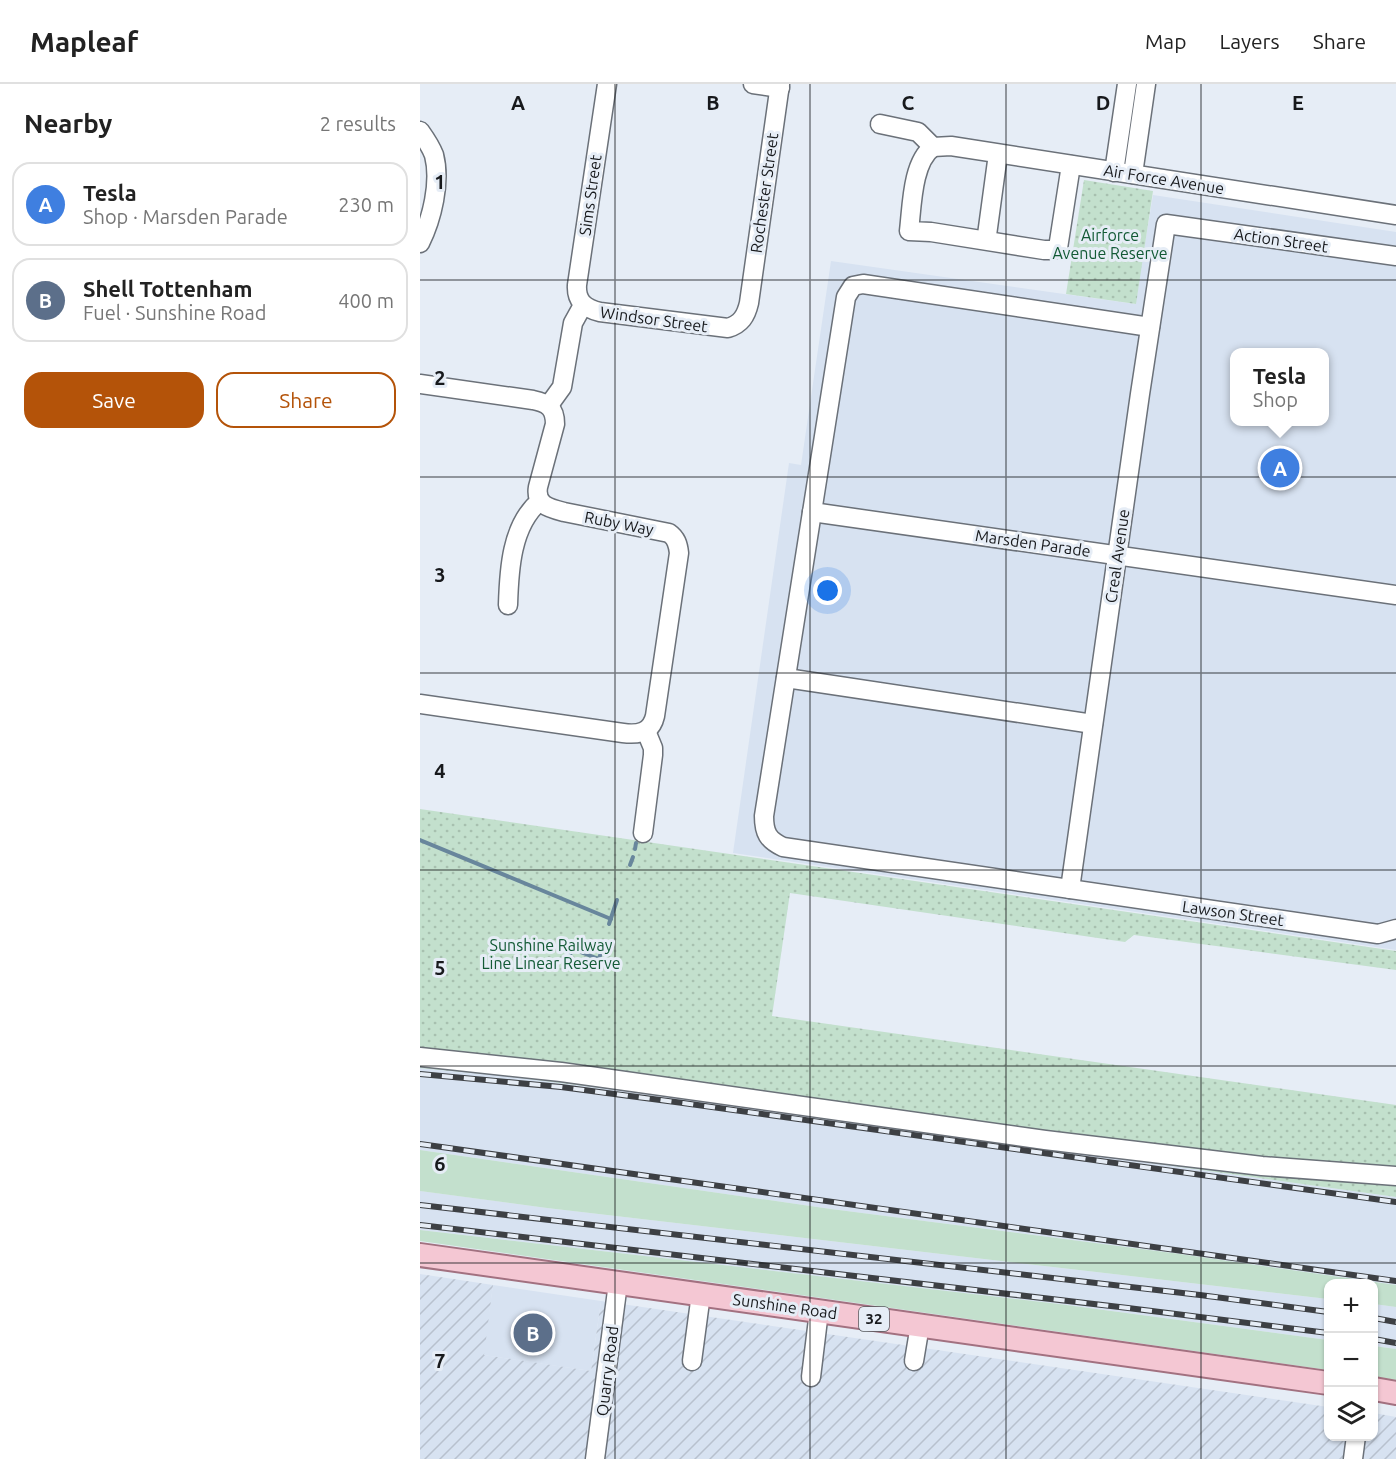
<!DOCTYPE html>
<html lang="en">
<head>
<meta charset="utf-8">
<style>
  body { margin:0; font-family:Ubuntu,sans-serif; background:#f6f6f6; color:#222 }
  .controls { position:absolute; right:18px; bottom:18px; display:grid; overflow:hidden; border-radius:12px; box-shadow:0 2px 4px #0004 }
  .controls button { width:54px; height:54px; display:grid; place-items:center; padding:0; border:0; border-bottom:2px solid #e0e0e0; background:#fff; color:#222; font:30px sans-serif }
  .you { position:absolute; left:408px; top:507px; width:21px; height:21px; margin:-15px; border:4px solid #fff; border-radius:50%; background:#1a73e8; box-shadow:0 0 0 9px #1a73e833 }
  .badge { display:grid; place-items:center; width:39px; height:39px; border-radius:50%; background:#b45309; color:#fff; font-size:20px; font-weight:700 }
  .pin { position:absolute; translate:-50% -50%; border:3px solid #fff; box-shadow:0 2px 6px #0006 }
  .popup { position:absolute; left:810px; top:264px; width:99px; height:78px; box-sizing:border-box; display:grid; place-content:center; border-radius:12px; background:#fff; filter:drop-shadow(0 2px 4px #0005); font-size:20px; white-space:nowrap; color:#767676 }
  .popup b { font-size:22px; color:#222 }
  .popup::after { content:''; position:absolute; left:50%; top:100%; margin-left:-12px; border:12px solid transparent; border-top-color:#fff }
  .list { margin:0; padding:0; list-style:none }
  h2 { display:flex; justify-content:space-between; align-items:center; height:78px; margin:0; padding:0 24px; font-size:26px }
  h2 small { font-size:20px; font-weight:400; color:#767676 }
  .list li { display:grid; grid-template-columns:39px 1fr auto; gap:18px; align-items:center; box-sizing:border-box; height:84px; margin:0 12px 12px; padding:0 12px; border:2px solid #e0e0e0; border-radius:18px }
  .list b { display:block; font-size:22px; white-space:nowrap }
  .list p { margin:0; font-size:20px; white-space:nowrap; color:#767676 }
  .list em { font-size:20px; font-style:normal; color:#767676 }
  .actions { display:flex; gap:12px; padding:18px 24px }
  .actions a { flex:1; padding:14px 0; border:2px solid #b45309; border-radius:18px; text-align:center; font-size:21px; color:#b45309 }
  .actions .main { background:#b45309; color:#fff }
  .icon { flex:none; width:33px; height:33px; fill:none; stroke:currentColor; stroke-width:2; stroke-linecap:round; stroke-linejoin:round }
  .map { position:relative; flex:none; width:976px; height:1375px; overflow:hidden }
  header { display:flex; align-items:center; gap:36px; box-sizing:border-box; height:84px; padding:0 30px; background:#fff; border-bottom:2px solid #e0e0e0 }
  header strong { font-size:28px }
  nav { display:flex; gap:33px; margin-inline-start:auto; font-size:21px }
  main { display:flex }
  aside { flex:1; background:#fff }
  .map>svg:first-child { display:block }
  .built { fill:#d7e2f1; fill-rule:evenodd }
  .industrial { fill:url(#industrial-furrows) }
  .green { fill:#c3e0cd }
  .park { fill:url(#park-dots) }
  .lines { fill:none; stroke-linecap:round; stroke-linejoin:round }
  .stream { stroke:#68869c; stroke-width:4 }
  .minor-casing { stroke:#6b7179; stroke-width:21 }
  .major-casing { stroke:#a27180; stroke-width:26 }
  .minor { stroke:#fff; stroke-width:18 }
  .major { stroke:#f4c7d3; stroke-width:22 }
  .rail-casing { stroke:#3d4044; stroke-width:6 }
  .rail { stroke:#e6edf6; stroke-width:4; stroke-dasharray:11; stroke-linecap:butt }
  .grid { fill:none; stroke:#17191c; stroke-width:1.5; stroke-opacity:0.55 }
  .labels { text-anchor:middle; stroke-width:6; stroke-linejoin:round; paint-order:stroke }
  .shield { fill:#e6edf6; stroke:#55595d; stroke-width:1.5 }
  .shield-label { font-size:15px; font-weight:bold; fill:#17191c }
  .street-label { font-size:16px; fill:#17191c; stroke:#e6edf6 }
  .park-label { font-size:16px; fill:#125a35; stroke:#e6edf6 }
  .grid-label { font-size:20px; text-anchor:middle; font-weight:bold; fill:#17191c; stroke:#e6edf6; stroke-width:6; stroke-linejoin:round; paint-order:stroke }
</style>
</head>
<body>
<header>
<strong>Mapleaf</strong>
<nav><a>Map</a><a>Layers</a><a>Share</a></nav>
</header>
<main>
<aside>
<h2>Nearby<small>2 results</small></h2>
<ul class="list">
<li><span class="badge" style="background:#3f7fe0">A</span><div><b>Tesla</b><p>Shop · Marsden Parade</p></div><em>230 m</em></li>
<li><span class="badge" style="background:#5c6f8a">B</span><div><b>Shell Tottenham</b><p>Fuel · Sunshine Road</p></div><em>400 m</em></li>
</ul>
<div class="actions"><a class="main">Save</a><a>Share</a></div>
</aside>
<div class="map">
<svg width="976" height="1375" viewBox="0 0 976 1375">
  <defs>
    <pattern id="industrial-furrows" width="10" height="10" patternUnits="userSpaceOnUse" patternTransform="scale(1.5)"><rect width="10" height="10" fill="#d7e2f1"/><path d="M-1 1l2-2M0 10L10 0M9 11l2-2" fill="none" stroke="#b8c1ce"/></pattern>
    <pattern id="park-dots" width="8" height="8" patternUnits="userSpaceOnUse" patternTransform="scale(1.5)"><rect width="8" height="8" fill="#c3e0cd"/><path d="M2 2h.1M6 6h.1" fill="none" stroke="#a7c0af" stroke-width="1.8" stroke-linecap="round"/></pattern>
  </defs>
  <rect width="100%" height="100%" fill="#e6edf6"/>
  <g class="built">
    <path d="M733,111L976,148V866L313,769L369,379L381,381L411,177L715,220ZM815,268H905V338H815Z"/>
    <path d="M0,984L85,992L269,1015L976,1113V1201L760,1170L411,1125L0,1066Z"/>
    <path d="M0,1107L127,1124L908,1215V1256L639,1220L0,1146Z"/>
    <path d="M73,1201L181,1217L171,1287L63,1271Z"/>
    <path d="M954,1220L976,1223V1265L954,1262Z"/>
  </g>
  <path class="industrial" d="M0,1190L73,1201L64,1271L171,1287L181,1217L908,1323V1352H954V1329L976,1333V1375H0Z"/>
  <g class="green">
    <path d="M0,1066L411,1125L760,1170L976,1201V1223L954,1220V1200H908V1215L127,1124L0,1107Z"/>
    <path d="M0,1146L639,1220L908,1256V1286L0,1157Z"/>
    <path d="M954,1262L976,1265V1296L954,1293Z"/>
  </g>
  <g class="park">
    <path d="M664,96L733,107L716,220L646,210Z"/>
    <path d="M0,725L976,867V886L714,851L705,858L370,809L352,932L976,1021V1113L269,1015L85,992L0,984Z"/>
  </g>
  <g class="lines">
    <g class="stream">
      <path d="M0,756L191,835"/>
      <path d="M215,765L216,759"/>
      <path d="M210,781L213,773"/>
      <path d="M189,840L197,816"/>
      <path d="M151,869L155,866L179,875L182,865"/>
    </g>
    <g class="minor-casing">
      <g id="minor">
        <path d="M187,0L157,201C156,217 164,224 180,228L308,244C321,240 326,232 329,219L360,0"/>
        <path d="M333,0L360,4"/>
        <path d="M460,40L498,48L513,63"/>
        <path d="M0,47C5,54 11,63 14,71C21,98 12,135 0,159"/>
        <path d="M513,63L531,62L976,131"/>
        <path d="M513,63C492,78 492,122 489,147L511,148L624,166H632L638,164L651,81"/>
        <path d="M694,88L707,0"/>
        <path d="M713,90L726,0"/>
        <path d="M567,151L578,70"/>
        <path d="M730,243L443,200L433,202L426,213L344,732C344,749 348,756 363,763L958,850L976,845"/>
        <path d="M0,300L113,316C128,319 135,324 135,340L118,403C115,421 129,424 144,428L249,449C256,454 258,460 259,469L235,632C231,649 218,651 203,649L0,620"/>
        <path d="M129,321L142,303L153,239L163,221"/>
        <path d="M392,428L976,511"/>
        <path d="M88,521C89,487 91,441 120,417"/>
        <path d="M366,594L673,640"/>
        <path d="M223,749L233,671V664L226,647"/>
        <path d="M650,805L720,310L746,140L976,172"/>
        <path d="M0,973L141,988L625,1056L842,1082L976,1092"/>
        <path d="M272,1277L281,1210"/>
        <path d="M494,1277L500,1241"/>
        <path d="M391,1293L399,1227"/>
        <path d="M175,1375L198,1199"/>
        <path d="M933,1375L936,1352"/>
      </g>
    </g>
    <g class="major-casing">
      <g id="major">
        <path d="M0,1171L908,1299"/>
        <path d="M954,1305L976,1309"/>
      </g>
    </g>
    <use href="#minor" class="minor"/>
    <use href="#major" class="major"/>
    <g class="rail-casing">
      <g id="rail">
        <path d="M0,990L141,1003L263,1019L976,1118"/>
        <path d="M0,1060L976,1197"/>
        <path d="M0,1121L780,1211L908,1228"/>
        <path d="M0,1141L708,1224L908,1249"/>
        <path d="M954,1234L976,1238"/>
        <path d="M954,1255L976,1259"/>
      </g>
    </g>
    <use href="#rail" class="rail"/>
  </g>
  <path class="grid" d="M195,0V1375M390,0V1375M586,0V1375M781,0V1375M0,196H976M0,393H976M0,589H976M0,786H976M0,982H976M0,1179H976"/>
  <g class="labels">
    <rect class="shield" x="439" y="1223" width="30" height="24" rx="4.5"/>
    <g class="shield-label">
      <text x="454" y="1240">32</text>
    </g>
    <g class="street-label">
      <text transform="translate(744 95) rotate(9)" y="6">Air Force Avenue</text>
      <text transform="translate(344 109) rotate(-82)" y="6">Rochester Street</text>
      <text transform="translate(170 111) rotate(-82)" y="6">Sims Street</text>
      <text transform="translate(861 156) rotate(8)" y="6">Action Street</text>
      <text transform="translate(234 235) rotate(8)" y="6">Windsor Street</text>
      <text transform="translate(199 439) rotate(11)" y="6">Ruby Way</text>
      <text transform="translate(613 459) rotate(8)" y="6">Marsden Parade</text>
      <text transform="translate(697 472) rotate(-82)" y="6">Creal Avenue</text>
      <text transform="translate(813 829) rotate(8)" y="6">Lawson Street</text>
      <text transform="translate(365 1222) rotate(8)" y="6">Sunshine Road</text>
      <text transform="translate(187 1287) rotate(-83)" y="6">Quarry Road</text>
    </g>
    <g class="park-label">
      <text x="690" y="157">Airforce<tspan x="690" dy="18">Avenue Reserve</tspan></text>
      <text x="131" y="867">Sunshine Railway<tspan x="131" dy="18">Line Linear Reserve</tspan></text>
    </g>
  </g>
  <g class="grid-label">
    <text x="98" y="26">A</text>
    <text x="293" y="26">B</text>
    <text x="488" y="26">C</text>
    <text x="683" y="26">D</text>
    <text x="878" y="26">E</text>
    <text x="20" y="105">1</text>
    <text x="20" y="301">2</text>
    <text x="20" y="498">3</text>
    <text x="20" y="694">4</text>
    <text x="20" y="891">5</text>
    <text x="20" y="1087">6</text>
    <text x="20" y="1284">7</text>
  </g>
</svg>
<div class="controls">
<button>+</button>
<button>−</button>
<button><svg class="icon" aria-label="layers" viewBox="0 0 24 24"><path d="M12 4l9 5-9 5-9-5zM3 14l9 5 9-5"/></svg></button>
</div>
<div class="you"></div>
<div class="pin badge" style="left:860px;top:384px;background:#3f7fe0">A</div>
<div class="popup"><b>Tesla</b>Shop</div>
<div class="pin badge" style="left:113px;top:1249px;background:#5c6f8a">B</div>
</div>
</main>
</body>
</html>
